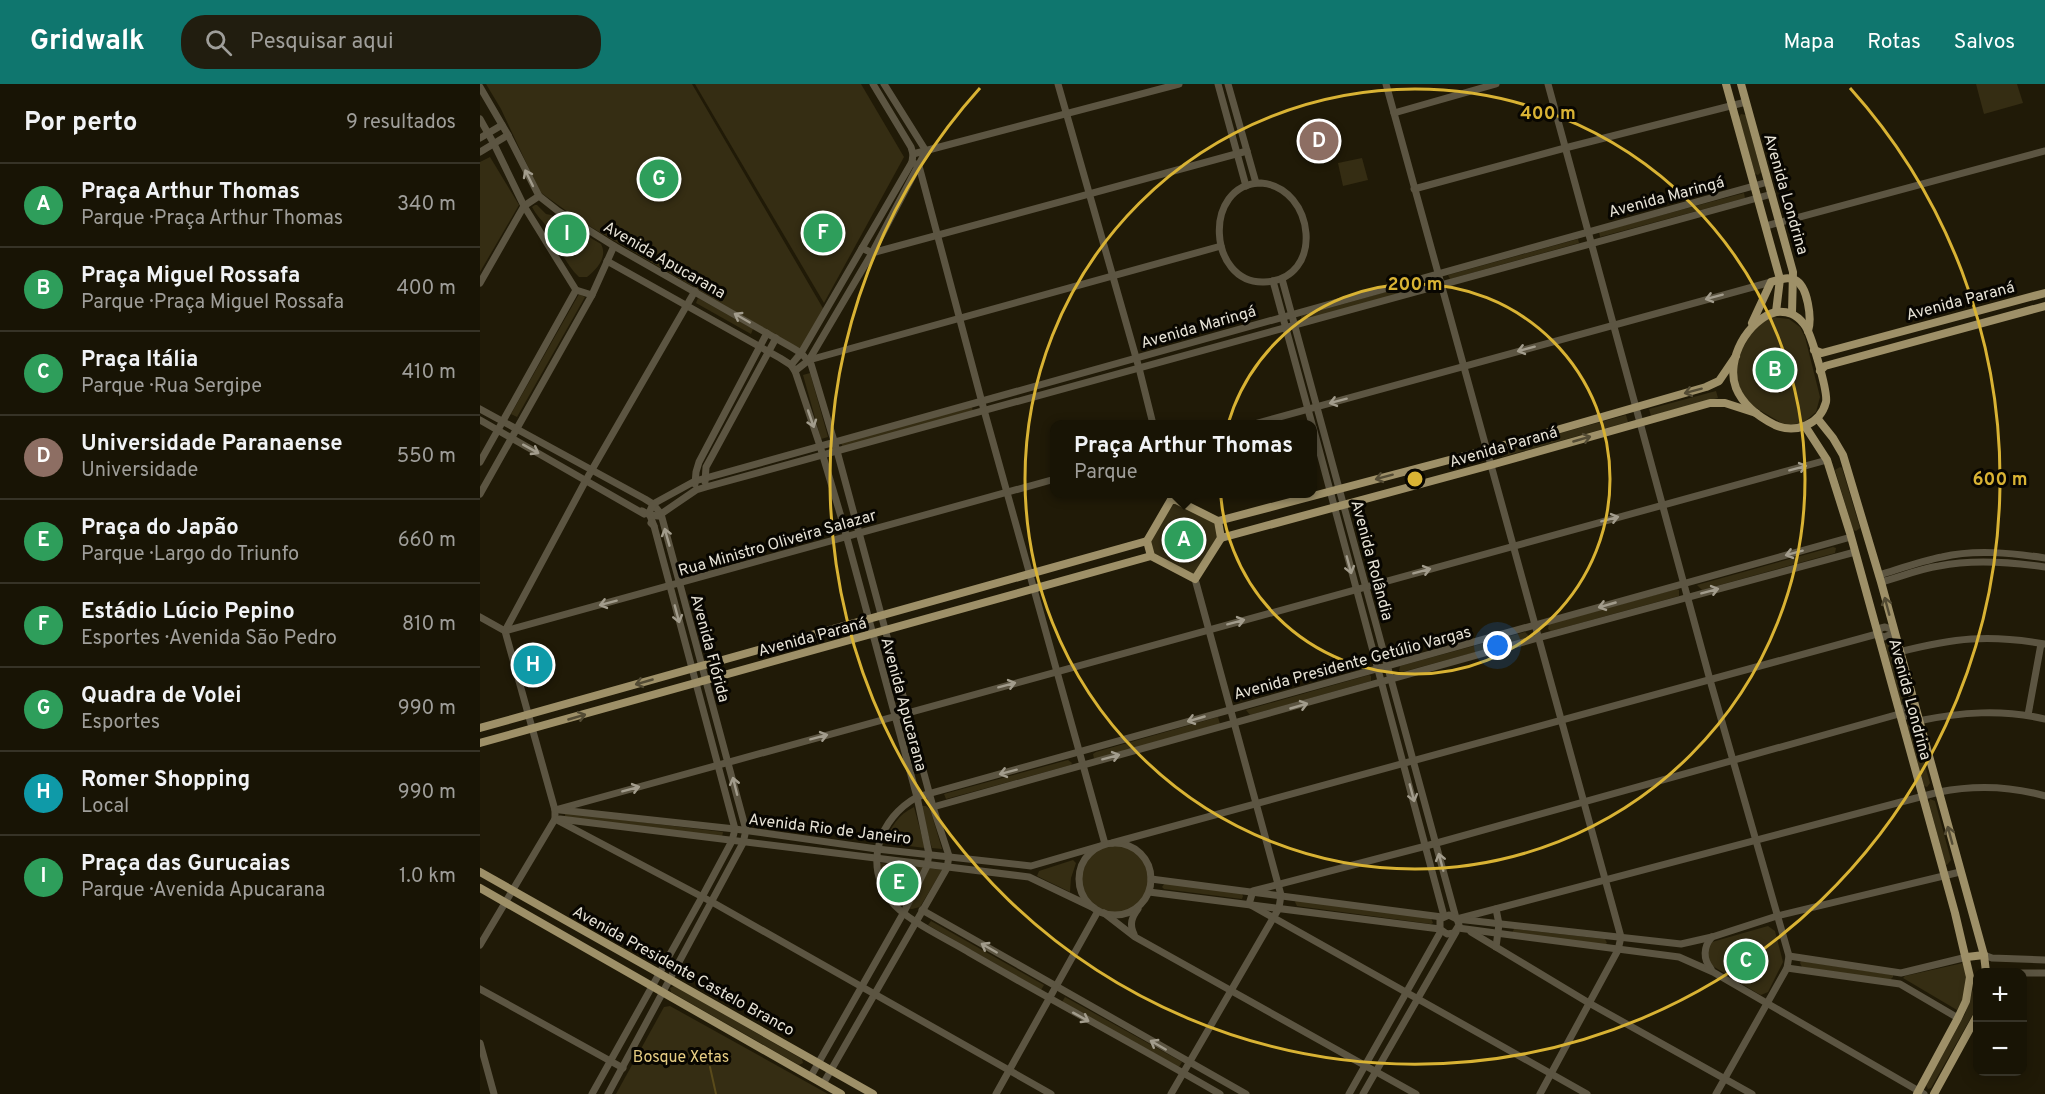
<!DOCTYPE html>
<html lang="pt">
<head>
<meta charset="utf-8">
<style>
  body { margin:0; font-family:Overpass,sans-serif; background:#211d0f; color:#f1f3f6 }
  .controls { position:absolute; right:18px; bottom:18px; display:grid; overflow:hidden; border-radius:12px; box-shadow:0 3px 15px #0003 }
  .controls button { width:54px; height:54px; display:grid; place-items:center; padding:0; border:0; border-bottom:2px solid #363327; background:#181405; color:#f1f3f6; font:30px sans-serif }
  .you { position:absolute; left:1018px; top:562px; width:21px; height:21px; margin:-15px; border:4px solid #fff; border-radius:50%; background:#1a73e8; box-shadow:0 0 0 9px #1a73e833 }
  .badge { display:grid; place-items:center; width:39px; height:39px; border-radius:50%; background:#0f766e; color:#fff; font-size:20px; font-weight:700 }
  .pin { position:absolute; translate:-50% -50%; border:3px solid #fff; box-shadow:0 2px 6px #0006 }
  .popup { position:absolute; left:570px; top:336px; width:267px; height:78px; box-sizing:border-box; display:grid; place-content:center; border-radius:12px; background:#181405; filter:drop-shadow(0 2px 4px #0005); font-size:20px; white-space:nowrap; color:#9f9e9a }
  .popup b { font-size:22px; color:#f1f3f6 }
  .popup::after { content:''; position:absolute; left:50%; top:100%; margin-left:-12px; border:12px solid transparent; border-top-color:#181405 }
  .list { margin:0; padding:0; list-style:none }
  h2 { display:flex; justify-content:space-between; align-items:center; height:78px; margin:0; padding:0 24px; font-size:26px }
  h2 small { font-size:20px; font-weight:400; color:#9f9e9a }
  .list li { display:grid; grid-template-columns:39px 1fr auto; gap:18px; align-items:center; box-sizing:border-box; height:84px; padding:0 24px; border-top:2px solid #363327 }
  .list b { display:block; font-size:22px; white-space:nowrap }
  .list p { margin:0; font-size:20px; white-space:nowrap; color:#9f9e9a }
  .list em { font-size:20px; font-style:normal; color:#9f9e9a }
  .icon { flex:none; width:33px; height:33px; fill:none; stroke:currentColor; stroke-width:2; stroke-linecap:round; stroke-linejoin:round }
  .map { position:relative; flex:none; width:1565px; height:1010px; overflow:hidden }
  header { display:flex; align-items:center; gap:36px; box-sizing:border-box; height:84px; padding:0 30px; background:#0f766e; color:#fff }
  header strong { font-size:28px }
  nav { display:flex; gap:33px; margin-inline-start:auto; font-size:21px }
  .search { width:420px; height:54px; background:#211d0f; display:flex; align-items:center; gap:15px; box-sizing:border-box; padding:0 21px; border-radius:24px; color:#9f9e9a; font-size:22px }
  main { display:flex }
  aside { flex:1; background:#181405 }
  .map>svg:first-child { display:block }
  .green { fill:#352d13 }
  .lines { fill:none; stroke-linecap:round; stroke-linejoin:round }
  .stream { stroke:#5a4b1b; stroke-width:2 }
  .minor { stroke:#5c5542; stroke-width:7 }
  .major { stroke:#9e9068; stroke-width:8 }
  .oneway { stroke:#a29c8c }
  .oneway2 { stroke:#534b34 }
  .ring { fill:none; stroke:#d9b334; stroke-width:3 }
  .labels { text-anchor:middle; stroke-width:6; stroke-linejoin:round; paint-order:stroke }
  .street-label { font-size:16px; fill:#e7e3d7; stroke:#080601 }
  .park-label { font-size:16px; fill:#e6cd83; stroke:#080601 }
  .centre { fill:#d9b334; stroke:#080601; stroke-width:3 }
  .ring-label { font-size:18px; text-anchor:middle; font-weight:bold; fill:#d9b334; stroke:#080601; stroke-width:6; stroke-linejoin:round; paint-order:stroke }
</style>
</head>
<body>
<header>
<strong>Gridwalk</strong>
<div class="search"><svg class="icon" aria-label="search" viewBox="0 0 24 24"><circle cx="10" cy="10" r="6"/><path d="M15 15l6 6"/></svg>Pesquisar aqui</div>
<nav><a>Mapa</a><a>Rotas</a><a>Salvos</a></nav>
</header>
<main>
<aside>
<h2>Por perto<small>9 resultados</small></h2>
<ul class="list">
<li><span class="badge" style="background:#2e9e5b">A</span><div><b>Praça Arthur Thomas</b><p>Parque · Praça Arthur Thomas</p></div><em>340 m</em></li>
<li><span class="badge" style="background:#2e9e5b">B</span><div><b>Praça Miguel Rossafa</b><p>Parque · Praça Miguel Rossafa</p></div><em>400 m</em></li>
<li><span class="badge" style="background:#2e9e5b">C</span><div><b>Praça Itália</b><p>Parque · Rua Sergipe</p></div><em>410 m</em></li>
<li><span class="badge" style="background:#8d6e63">D</span><div><b>Universidade Paranaense</b><p>Universidade</p></div><em>550 m</em></li>
<li><span class="badge" style="background:#2e9e5b">E</span><div><b>Praça do Japão</b><p>Parque · Largo do Triunfo</p></div><em>660 m</em></li>
<li><span class="badge" style="background:#2e9e5b">F</span><div><b>Estádio Lúcio Pepino</b><p>Esportes · Avenida São Pedro</p></div><em>810 m</em></li>
<li><span class="badge" style="background:#2e9e5b">G</span><div><b>Quadra de Volei</b><p>Esportes</p></div><em>990 m</em></li>
<li><span class="badge" style="background:#0f9aa8">H</span><div><b>Romer Shopping</b><p>Local</p></div><em>990 m</em></li>
<li><span class="badge" style="background:#2e9e5b">I</span><div><b>Praça das Gurucaias</b><p>Parque · Avenida Apucarana</p></div><em>1.0 km</em></li>
</ul>
</aside>
<div class="map">
<svg width="1565" height="1010" viewBox="0 0 1565 1010">
  <rect width="100%" height="100%" fill="#201a07"/>
  <g class="green">
    <path d="M6,0H212L344,226L321,266L99,136L60,108L21,25Z"/>
    <path d="M215,0H381L424,73L344,219Z"/>
    <path d="M1496,0H1537L1543,19L1504,30Z"/>
    <path d="M1261,30L1266,31L1281,88L1278,91L1275,90L1259,33Z"/>
    <path d="M10,73L39,121L0,188V78Z"/>
    <path d="M882,74L888,96L863,102L858,79Z"/>
    <path d="M1264,109L1265,114L1120,153L1119,148Z"/>
    <path d="M55,121H57L66,130L71,131L121,160C128,173 117,185 107,193H99C85,180 77,159 67,143C62,136 56,131 52,123Z"/>
    <path d="M1098,155L1099,159L970,195L968,191Z"/>
    <path d="M948,196L949,201L822,237L821,232Z"/>
    <path d="M99,210L105,213L37,333L31,330Z"/>
    <path d="M218,214L273,245L271,250L216,219Z"/>
    <path d="M1291,233L1309,235L1320,243L1325,253L1340,313L1336,328L1323,339L1305,341L1274,323L1262,310L1255,289L1259,271L1274,244Z"/>
    <path d="M330,289L348,353L341,355L323,291Z"/>
    <path d="M1236,307L1238,314L1171,332L1169,325Z"/>
    <path d="M492,323L493,328L363,364L361,359Z"/>
    <path d="M1146,331L1148,338L1022,373L1020,366Z"/>
    <path d="M1360,383L1362,384L1380,444L1376,447L1373,446L1355,386Z"/>
    <path d="M692,414L738,437L741,454L715,495L672,472L667,457Z"/>
    <path d="M1353,463L1356,464L1355,469L1222,506L1217,501Z"/>
    <path d="M1197,505L1199,506V512L1071,547L1068,545L1069,540Z"/>
    <path d="M1045,548L1048,551V554L922,588L919,587L920,582Z"/>
    <path d="M1409,556L1412,558L1428,617L1426,620H1421L1405,560Z"/>
    <path d="M889,591L891,592V597L770,631L766,626Z"/>
    <path d="M738,633L740,640L618,674H614L613,670L616,668Z"/>
    <path d="M1429,639L1433,640L1450,699L1447,703L1444,702L1427,641Z"/>
    <path d="M588,676L592,679L591,681L466,715L464,710Z"/>
    <path d="M1450,715L1455,717L1471,776L1467,781L1465,780L1449,719Z"/>
    <path d="M440,722H446L450,725L462,765L452,764Z"/>
    <path d="M434,723L445,764L405,759C411,742 418,731 434,723Z"/>
    <path d="M85,729L243,748L242,753L85,734Z"/>
    <circle cx="635" cy="795" r="34"/>
    <path d="M593,776L596,779L591,794L590,808L557,792L559,787Z"/>
    <path d="M400,779L443,783L420,822C409,808 401,797 400,779Z"/>
    <path d="M448,784L462,786L440,823L432,825L424,824Z"/>
    <path d="M685,799L761,808L763,812L762,815L684,805L682,803Z"/>
    <path d="M816,816L951,834L953,839L951,840L817,822L815,818Z"/>
    <path d="M451,837L564,901L561,906L448,841Z"/>
    <path d="M1288,842L1295,847L1303,878L1288,908L1281,911L1277,909L1231,881C1227,873 1227,865 1232,858Z"/>
    <path d="M1034,845L1125,855L1127,859L1125,861L1032,849Z"/>
    <path d="M1321,877L1413,891V893L1410,896L1322,883L1320,879Z"/>
    <path d="M1483,879L1486,882V911L1477,926L1423,894L1425,892Z"/>
    <path d="M1497,897V923L1451,1004L1448,1005L1446,1001L1485,930L1495,899Z"/>
    <path d="M194,902L322,975L323,979L319,981L191,908L190,904Z"/>
    <path d="M585,913L702,978L699,983L582,918Z"/>
    <path d="M190,922L348,1010H136L184,923Z"/>
  </g>
  <g class="lines">
    <path class="stream" d="M230,983L236,1010"/>
    <g class="minor">
      <path d="M578,0L659,284L673,340"/>
      <path d="M738,0L766,102"/>
      <path d="M748,0L776,99"/>
      <path d="M906,0L1141,853L1138,866L1060,1010"/>
      <path d="M1068,0L1230,596L1309,872L1307,884L1236,1010"/>
      <path d="M0,3L28,51L59,112L78,127L134,162L311,263L321,269L331,280L357,367L453,723L469,772L467,784L343,1000"/>
      <path d="M914,29L1016,0"/>
      <path d="M0,35L14,60L44,122L96,206L112,211"/>
      <path d="M0,54L22,41"/>
      <path d="M0,68L28,51"/>
      <path d="M433,70L699,0"/>
      <path d="M432,78L439,82L504,326L625,760"/>
      <path d="M781,99C835,103 846,196 784,198C728,200 722,100 781,99Z"/>
      <path d="M934,105L1085,64L1266,18"/>
      <path d="M1286,142L1565,67"/>
      <path d="M382,164L392,169L767,67"/>
      <path d="M127,177L300,274L311,281L315,287L340,362L362,436L437,713L449,770L447,782L424,828L331,992"/>
      <path d="M802,195L976,834"/>
      <path d="M793,197L832,340"/>
      <path d="M0,199L44,122L59,112"/>
      <path d="M329,276L741,162"/>
      <path d="M311,281L321,269L432,78L433,70L431,63L393,0"/>
      <path d="M315,287L329,276L392,169L446,67L404,0"/>
      <path d="M0,325L165,415L173,420L181,430L266,746L263,759L128,1010"/>
      <path d="M0,336L164,430"/>
      <path d="M774,340L1291,198"/>
      <path d="M833,343L964,832"/>
      <path d="M0,378L96,206"/>
      <path d="M225,398L226,383L231,374L296,254"/>
      <path d="M215,400L216,388L219,378L287,249"/>
      <path d="M0,410L112,211L134,162"/>
      <path d="M162,427L170,431L178,432L216,406L226,403L1292,110"/>
      <path d="M174,442L169,429L173,420L215,397L1288,98"/>
      <path d="M1399,491C1419,485 1441,477 1462,473C1495,465 1532,469 1565,474"/>
      <path d="M1401,498C1420,493 1439,485 1459,482C1493,475 1531,478 1565,483"/>
      <path d="M0,533L25,547L75,726V735L0,861"/>
      <path d="M1405,543L1413,546L1412,550L1404,553L1397,550L1401,544Z"/>
      <path d="M25,547L575,395"/>
      <path d="M25,547L106,396L215,207"/>
      <path d="M1419,568C1474,554 1508,550 1565,560"/>
      <path d="M1548,631L1561,560"/>
      <path d="M1438,637C1481,628 1522,625 1565,635"/>
      <path d="M453,723L1058,554L1375,468"/>
      <path d="M75,726L1347,376"/>
      <path d="M80,726L255,745L397,765L551,782L620,762"/>
      <path d="M75,735L232,818L571,1010"/>
      <path d="M80,735L549,793L614,824"/>
      <circle cx="635" cy="795" r="36"/>
      <path d="M632,759L1397,550"/>
      <path d="M671,795L962,833"/>
      <path d="M669,808L960,845"/>
      <path d="M442,826L766,1010"/>
      <path d="M624,829L655,853L936,1010"/>
      <path d="M977,835L1459,708C1494,701 1530,702 1565,712"/>
      <path d="M977,835L979,841L974,849L967,850L960,845V835L969,831L977,835L1201,860L1232,853L1297,832L1480,788"/>
      <path d="M978,844L1199,873L1233,888L1444,1010"/>
      <path d="M991,848L1109,919L1272,1010"/>
      <path d="M654,850C649,840 652,833 658,825"/>
      <path d="M1016,863L1019,840L1016,825"/>
      <path d="M1504,871L1512,874L1565,876"/>
      <path d="M1309,872L1421,889L1487,873"/>
      <path d="M1307,884L1420,900L1478,934"/>
      <path d="M1231,885C1223,875 1223,863 1232,853"/>
      <path d="M1542,889H1565"/>
      <path d="M0,905L143,984"/>
      <path d="M0,959L14,1010"/>
      <path d="M112,1010L222,813L252,757L255,745L174,442L171,439"/>
      <path d="M516,1010L618,827"/>
      <path d="M691,1010L799,824L801,811L715,495"/>
      <path d="M740,1010C657,962 573,917 490,869C469,856 425,836 411,817C383,781 399,734 437,713L1371,453"/>
      <path d="M869,1010L961,847"/>
      <path d="M883,1010L976,848"/>
      <path d="M1107,1010L769,820L773,807L946,762L1419,630C1425,634 1431,632 1435,625C1428,621 1422,622 1419,630"/>
    </g>
    <g class="major">
      <path d="M1246,0L1300,195L1296,228"/>
      <path d="M1261,0L1313,188L1312,229"/>
      <path d="M1296,228C1308,227 1316,230 1324,240C1331,248 1348,308 1346,318C1340,341 1315,350 1295,341C1279,333 1263,321 1256,304C1245,276 1268,235 1296,228Z"/>
      <path d="M1272,239L1291,198C1299,196 1307,192 1315,196C1328,202 1332,235 1328,247"/>
      <path d="M1334,266L1342,269L1565,209"/>
      <path d="M1340,287L1345,282L1565,222"/>
      <path d="M1337,334L1353,354L1363,371L1401,498L1504,871L1506,888"/>
      <path d="M1325,342L1347,376L1370,449L1475,829L1490,893L1486,917L1478,934L1437,1010"/>
      <path d="M692,414L738,437L741,454L715,495L671,472L667,457Z"/>
      <path d="M738,437L1007,366L1226,303L1239,297L1256,272"/>
      <path d="M741,454L1011,381L1230,319H1245L1276,329"/>
      <path d="M0,644L667,457"/>
      <path d="M0,659L671,472"/>
      <path d="M0,788L393,1010"/>
      <path d="M0,804L361,1010"/>
      <path d="M1487,873L1504,871"/>
      <path d="M1454,1010L1498,930"/>
    </g>
  </g>
  <defs><path id="oneway-shaft" d="M-6 0H5M1.5-3L5.5 0L1.5 3" fill="none" stroke-width="1.6" stroke-linecap="round" stroke-linejoin="round" transform="scale(1.5)"/></defs>
  <g class="oneway">
    <use href="#oneway-shaft" transform="translate(49 94) rotate(-116)"/>
    <use href="#oneway-shaft" transform="translate(1234 213) rotate(165)"/>
    <use href="#oneway-shaft" transform="translate(262 234) rotate(-150)"/>
    <use href="#oneway-shaft" transform="translate(1046 265) rotate(165)"/>
    <use href="#oneway-shaft" transform="translate(858 317) rotate(165)"/>
    <use href="#oneway-shaft" transform="translate(331 335) rotate(71)"/>
    <use href="#oneway-shaft" transform="translate(51 365) rotate(29)"/>
    <use href="#oneway-shaft" transform="translate(1318 384) rotate(-15)"/>
    <use href="#oneway-shaft" transform="translate(1130 435) rotate(-15)"/>
    <use href="#oneway-shaft" transform="translate(187 453) rotate(-106)"/>
    <use href="#oneway-shaft" transform="translate(1314 469) rotate(165)"/>
    <use href="#oneway-shaft" transform="translate(869 481) rotate(75)"/>
    <use href="#oneway-shaft" transform="translate(942 487) rotate(-15)"/>
    <use href="#oneway-shaft" transform="translate(1230 507) rotate(-15)"/>
    <use href="#oneway-shaft" transform="translate(128 519) rotate(165)"/>
    <use href="#oneway-shaft" transform="translate(1127 521) rotate(164)"/>
    <use href="#oneway-shaft" transform="translate(197 530) rotate(75)"/>
    <use href="#oneway-shaft" transform="translate(756 538) rotate(-15)"/>
    <use href="#oneway-shaft" transform="translate(527 601) rotate(-15)"/>
    <use href="#oneway-shaft" transform="translate(819 622) rotate(-16)"/>
    <use href="#oneway-shaft" transform="translate(716 635) rotate(164)"/>
    <use href="#oneway-shaft" transform="translate(339 653) rotate(-15)"/>
    <use href="#oneway-shaft" transform="translate(631 673) rotate(-15)"/>
    <use href="#oneway-shaft" transform="translate(528 688) rotate(165)"/>
    <use href="#oneway-shaft" transform="translate(255 702) rotate(-104)"/>
    <use href="#oneway-shaft" transform="translate(151 705) rotate(-15)"/>
    <use href="#oneway-shaft" transform="translate(932 709) rotate(75)"/>
    <use href="#oneway-shaft" transform="translate(961 778) rotate(-105)"/>
    <use href="#oneway-shaft" transform="translate(509 864) rotate(-150)"/>
    <use href="#oneway-shaft" transform="translate(601 933) rotate(29)"/>
    <use href="#oneway-shaft" transform="translate(678 961) rotate(-150)"/>
  </g>
  <g class="oneway2">
    <use href="#oneway-shaft" transform="translate(1213 307) rotate(165)"/>
    <use href="#oneway-shaft" transform="translate(1102 355) rotate(-16)"/>
    <use href="#oneway-shaft" transform="translate(904 393) rotate(165)"/>
    <use href="#oneway-shaft" transform="translate(1407 522) rotate(-105)"/>
    <use href="#oneway-shaft" transform="translate(164 598) rotate(164)"/>
    <use href="#oneway-shaft" transform="translate(97 633) rotate(-16)"/>
    <use href="#oneway-shaft" transform="translate(1470 751) rotate(-105)"/>
  </g>
  <g class="ring">
    <circle cx="935" cy="395" r="195"/>
    <circle cx="935" cy="395" r="390"/>
    <path d="M1370 4A585 585 0 1 1 500 4"/>
  </g>
  <g class="labels">
    <g class="street-label">
      <text transform="translate(1307 110) rotate(74)" y="6">Avenida Londrina</text>
      <text transform="translate(1186 112) rotate(-15)" y="6">Avenida Maringá</text>
      <text transform="translate(185 175) rotate(30)" y="6">Avenida Apucarana</text>
      <text transform="translate(1480 216) rotate(-15)" y="6">Avenida Paraná</text>
      <text transform="translate(718 242) rotate(-16)" y="6">Avenida Maringá</text>
      <text transform="translate(1023 362) rotate(-16)" y="6">Avenida Paraná</text>
      <text transform="translate(297 458) rotate(-16)" y="6">Rua Ministro Oliveira Salazar</text>
      <text transform="translate(893 476) rotate(75)" y="6">Avenida Rolândia</text>
      <text transform="translate(332 552) rotate(-15)" y="6">Avenida Paraná</text>
      <text transform="translate(231 564) rotate(75)" y="6">Avenida Flórida</text>
      <text transform="translate(872 578) rotate(-15)" y="6">Avenida Presidente Getúlio Vargas</text>
      <text transform="translate(1431 615) rotate(75)" y="6">Avenida Londrina</text>
      <text transform="translate(425 620) rotate(75)" y="6">Avenida Apucarana</text>
      <text transform="translate(350 744) rotate(7)" y="6">Avenida Rio de Janeiro</text>
      <text transform="translate(204 886) rotate(29)" y="6">Avenida Presidente Castelo Branco</text>
    </g>
    <g class="park-label">
      <text x="201" y="978">Bosque Xetas</text>
    </g>
  </g>
  <circle cx="935" cy="395" r="9" class="centre"/>
  <g class="ring-label">
    <text x="1068" y="35">400 m</text>
    <text x="935" y="206">200 m</text>
    <text x="1520" y="401">600 m</text>
  </g>
</svg>
<div class="controls">
<button>+</button>
<button>−</button>
</div>
<div class="you"></div>
<div class="pin badge" style="left:704px;top:456px;background:#2e9e5b">A</div>
<div class="popup"><b>Praça Arthur Thomas</b>Parque</div>
<div class="pin badge" style="left:1295px;top:286px;background:#2e9e5b">B</div>
<div class="pin badge" style="left:1266px;top:877px;background:#2e9e5b">C</div>
<div class="pin badge" style="left:839px;top:57px;background:#8d6e63">D</div>
<div class="pin badge" style="left:419px;top:799px;background:#2e9e5b">E</div>
<div class="pin badge" style="left:343px;top:149px;background:#2e9e5b">F</div>
<div class="pin badge" style="left:179px;top:95px;background:#2e9e5b">G</div>
<div class="pin badge" style="left:53px;top:581px;background:#0f9aa8">H</div>
<div class="pin badge" style="left:87px;top:150px;background:#2e9e5b">I</div>
</div>
</main>
</body>
</html>
